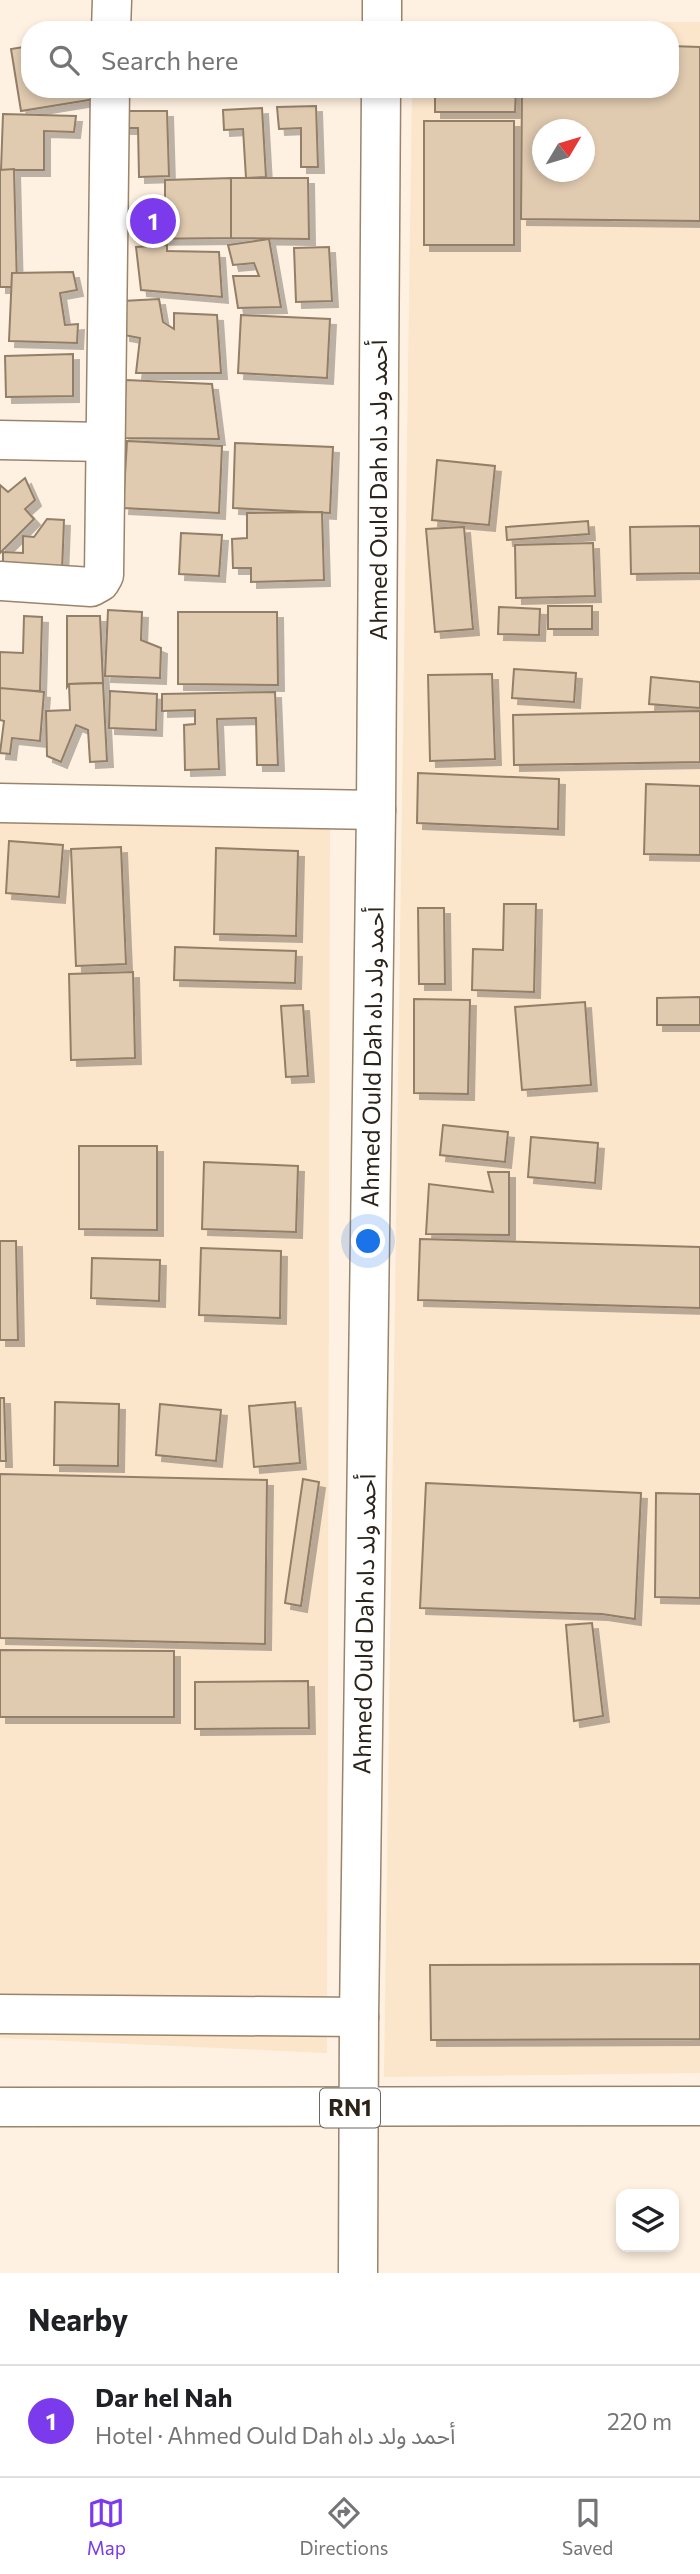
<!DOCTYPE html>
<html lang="en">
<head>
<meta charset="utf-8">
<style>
  body { margin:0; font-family:Commissioner,"Noto Sans Arabic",sans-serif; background:#f2f2f2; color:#202124 }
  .controls { position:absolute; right:21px; bottom:21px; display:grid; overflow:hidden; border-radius:14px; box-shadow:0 4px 10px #0003 }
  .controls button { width:63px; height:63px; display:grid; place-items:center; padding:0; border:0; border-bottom:2px solid #e0e0e0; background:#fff; color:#202124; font:35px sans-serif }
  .compass { position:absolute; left:532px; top:119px; width:63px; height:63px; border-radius:50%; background:#fff; box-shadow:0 4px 10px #0003; rotate:52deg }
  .you { position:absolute; left:369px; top:1242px; width:24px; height:24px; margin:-18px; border:5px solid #fff; border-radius:50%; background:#1a73e8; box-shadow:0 0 0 10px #1a73e833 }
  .badge { display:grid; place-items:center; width:46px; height:46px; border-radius:50%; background:#7c3aed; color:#fff; font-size:23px; font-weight:700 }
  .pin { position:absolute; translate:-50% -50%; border:4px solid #fff; box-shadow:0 2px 7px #0006 }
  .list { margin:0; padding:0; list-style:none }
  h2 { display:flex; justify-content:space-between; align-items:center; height:91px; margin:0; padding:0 28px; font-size:30px }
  h2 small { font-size:23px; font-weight:400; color:#757577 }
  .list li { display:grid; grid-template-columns:46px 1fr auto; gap:21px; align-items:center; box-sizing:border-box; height:112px; padding:0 28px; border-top:2px solid #e0e0e0 }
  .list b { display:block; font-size:26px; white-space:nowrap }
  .list p { margin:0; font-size:23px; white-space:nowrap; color:#757577 }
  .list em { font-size:23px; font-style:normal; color:#757577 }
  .icon { flex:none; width:38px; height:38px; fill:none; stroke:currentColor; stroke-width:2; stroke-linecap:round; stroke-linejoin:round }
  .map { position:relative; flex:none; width:700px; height:2273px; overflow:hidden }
  .search { position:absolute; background:#fff; box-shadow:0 4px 10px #0003; left:21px; right:21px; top:21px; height:77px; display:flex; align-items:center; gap:18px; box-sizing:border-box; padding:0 24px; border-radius:28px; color:#757577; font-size:26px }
  .sheet { height:203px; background:#fff }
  nav { display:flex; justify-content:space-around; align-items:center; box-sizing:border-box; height:98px; border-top:2px solid #e0e0e0; background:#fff; font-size:19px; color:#757577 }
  nav a { display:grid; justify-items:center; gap:4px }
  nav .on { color:#7c3aed }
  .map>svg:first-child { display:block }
  .built { fill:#fbe5cb; fill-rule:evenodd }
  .building { fill:#e0cab0; stroke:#937f67; stroke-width:2; fill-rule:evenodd; filter:url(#shadow) }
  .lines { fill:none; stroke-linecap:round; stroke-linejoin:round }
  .minor-casing { stroke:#99846c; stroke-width:41 }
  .highway-casing { stroke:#99846c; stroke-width:41 }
  .minor { stroke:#fff; stroke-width:38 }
  .highway { stroke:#fff; stroke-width:38 }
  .labels { text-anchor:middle; stroke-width:5; stroke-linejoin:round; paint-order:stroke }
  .shield { fill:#fff; stroke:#6b665f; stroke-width:2 }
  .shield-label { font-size:23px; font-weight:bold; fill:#2c241a }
  .street-label { font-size:24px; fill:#2c241a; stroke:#fff }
</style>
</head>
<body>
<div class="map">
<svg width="700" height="2273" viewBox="0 0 700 2273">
  <defs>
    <filter id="shadow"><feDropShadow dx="6" dy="6" stdDeviation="0" flood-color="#0004"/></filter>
  </defs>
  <rect width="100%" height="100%" fill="#fff1e1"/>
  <g class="built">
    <path d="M700,22V2073L384,2077L412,89H670V30H413V23ZM542,130H584V172H542Z"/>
    <path d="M0,819L330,822L327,2053L0,2038Z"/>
  </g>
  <g class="building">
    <path d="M30,46V89H94L95,99L21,111L11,49Z"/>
    <path d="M670,46L700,47V221L521,219L522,89H670ZM542,130H584V172H542Z"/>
    <path d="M435,89H516L515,112H435Z"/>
    <path d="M316,106L318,167H301V128L279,129L277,107Z"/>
    <path d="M262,108L266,177L246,178L243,129L224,130L223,110Z"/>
    <path d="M119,111H167L169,176L139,177L138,128H119Z"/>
    <path d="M3,114L76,116L74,132L44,131V170H1Z"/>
    <rect x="424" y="121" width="90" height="124"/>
    <path d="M14,169L17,287H0V170Z"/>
    <path d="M231,178H308L309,239L231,238Z"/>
    <path d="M231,178V238L138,239L137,225L149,224V213H158V199H165V180Z"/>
    <path d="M269,239L281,307L238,308L233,276H259L254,263L233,265L228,245Z"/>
    <path d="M167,245V251L219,252L222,297L141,290L136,247Z"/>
    <path d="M329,247L332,301L296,302L294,248Z"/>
    <path d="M73,272L77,290L60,293L65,325L78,324L77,343L9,341L12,273Z"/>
    <path d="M159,299L163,322L174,329V313L217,315L221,373H136L140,338L124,335L123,301Z"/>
    <path d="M241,315L330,319L327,378L238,373Z"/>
    <path d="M73,354V396L6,397L5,356Z"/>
    <path d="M126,380L212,384L219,439L123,438Z"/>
    <path d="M127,441L222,446L219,513L123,508Z"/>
    <path d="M235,443L333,447L330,513L233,508Z"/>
    <path d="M437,460L495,466L489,525L432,520Z"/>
    <path d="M25,478L35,500L25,509L34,519L0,553V485L8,492Z"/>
    <path d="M322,512L324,580L251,582V568H233L232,539L247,538V513Z"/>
    <path d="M47,519L64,520L62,571L3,568V552L23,553V536L34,537Z"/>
    <path d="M588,521L589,534L507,540L506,527Z"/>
    <path d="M700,526V573L631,574L630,527Z"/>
    <path d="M464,527L473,629L435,632L426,529Z"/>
    <path d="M181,533L222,535L219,576L179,574Z"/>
    <path d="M593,543L595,596L516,598L515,545Z"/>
    <rect x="548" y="606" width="44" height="23"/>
    <path d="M499,607L540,609L539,635L498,634Z"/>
    <path d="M108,610L142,612L141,640L161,648L160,678L105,676Z"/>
    <path d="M178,612H277L278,685L178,684Z"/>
    <path d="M24,616L42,617L40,691L0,690V652L23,653Z"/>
    <path d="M67,616H100L103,683L69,684L67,687Z"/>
    <path d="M514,669L576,673L574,702L512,698Z"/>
    <path d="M492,674L495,759L430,761L428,675Z"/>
    <path d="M651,677L700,682V708L649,704Z"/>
    <path d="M103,683L107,761L90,762L88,730L76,725L61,762L47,756L46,711L70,710L69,684Z"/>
    <path d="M0,688L44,692L40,741L12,738L10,754L0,753L4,721L0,720Z"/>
    <path d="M110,691L157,694L156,730L109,728Z"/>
    <path d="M275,692L278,765H257L256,718L217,719L219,769L185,770L184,725L195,724V710L162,711V694Z"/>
    <path d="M700,711V762L514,765L513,715Z"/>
    <path d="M418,773L559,779L558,829L417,823Z"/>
    <path d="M646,784L700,786V855L644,854Z"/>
    <path d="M9,841L63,845L59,897L6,893Z"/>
    <path d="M121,847L126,964L76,966L71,849Z"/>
    <path d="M216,848L298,851L296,936L214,934Z"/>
    <path d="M504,904H536L534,992L472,990L473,949L503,950Z"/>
    <path d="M418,908H444L445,984H419Z"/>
    <path d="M175,947L296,951L295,983L174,980Z"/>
    <path d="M133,972L135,1058L71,1060L69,974Z"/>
    <path d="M700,997V1025H657V998Z"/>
    <path d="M414,999L470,1000L468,1094L414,1093Z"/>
    <path d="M585,1002L591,1085L522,1090L515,1007Z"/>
    <path d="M303,1005L308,1076L286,1077L281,1006Z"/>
    <path d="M443,1125L508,1132L505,1162L440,1155Z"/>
    <path d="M531,1137L598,1143L595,1183L528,1177Z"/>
    <path d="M79,1146H157V1230L79,1229Z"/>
    <path d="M204,1162L298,1166L296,1232L202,1229Z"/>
    <path d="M488,1172H509V1235L426,1234L429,1184L493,1192Z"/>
    <path d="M420,1239L700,1247V1308L418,1300Z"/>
    <path d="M0,1241H16L18,1340H0Z"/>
    <path d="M201,1248L281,1251L280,1318L199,1315Z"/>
    <path d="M92,1258L160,1260L159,1301L91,1298Z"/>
    <path d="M0,1398H4L6,1461H0Z"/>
    <path d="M55,1402L119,1404L118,1466L54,1465Z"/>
    <path d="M295,1402L300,1463L254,1467L249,1406Z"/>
    <path d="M160,1404L221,1410L216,1461L156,1455Z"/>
    <path d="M0,1474L267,1480L265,1644L0,1638Z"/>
    <path d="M303,1479L319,1482L301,1606L285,1603Z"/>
    <path d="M426,1483L641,1493L635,1619L602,1614L420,1608Z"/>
    <path d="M656,1493L700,1494V1598L655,1597Z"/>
    <path d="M592,1623L603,1716L574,1721L566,1625Z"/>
    <path d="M0,1650L174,1651V1717H0Z"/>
    <path d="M308,1681L309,1728L195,1729V1682Z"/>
    <path d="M700,1964V2039L431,2040L430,1965Z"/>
  </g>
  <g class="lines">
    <g class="minor-casing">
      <g id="minor">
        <path d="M111,30L112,0"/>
        <path d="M382,30V0"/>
        <path d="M0,440L105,442"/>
        <path d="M0,581L91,587L100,582L104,575L110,89"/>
        <path d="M0,803L376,810"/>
        <path d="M0,2014L359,2017"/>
        <path d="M358,2273L359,2017L376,810L381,89"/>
      </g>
    </g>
    <g class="highway-casing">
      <path id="highway" d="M0,2107L700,2106"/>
    </g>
    <use href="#minor" class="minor"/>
    <use href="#highway" class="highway"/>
  </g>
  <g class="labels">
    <rect class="shield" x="320" y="2088.5" width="60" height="39" rx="5"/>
    <g class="shield-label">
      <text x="350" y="2116">RN1</text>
    </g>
    <g class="street-label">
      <text transform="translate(379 490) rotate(-90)" y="8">Ahmed Ould Dah أحمد ولد داه</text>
      <text transform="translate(373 1057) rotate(-89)" y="8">Ahmed Ould Dah أحمد ولد داه</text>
      <text transform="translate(365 1624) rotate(-89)" y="8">Ahmed Ould Dah أحمد ولد داه</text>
    </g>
  </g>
</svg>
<div class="controls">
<button><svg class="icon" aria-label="layers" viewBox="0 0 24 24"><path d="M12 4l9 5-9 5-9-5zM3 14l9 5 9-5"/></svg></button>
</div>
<svg class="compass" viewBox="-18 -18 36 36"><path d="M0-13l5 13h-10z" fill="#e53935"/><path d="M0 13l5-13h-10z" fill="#757577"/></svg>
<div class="you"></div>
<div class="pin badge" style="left:153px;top:221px">1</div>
<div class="search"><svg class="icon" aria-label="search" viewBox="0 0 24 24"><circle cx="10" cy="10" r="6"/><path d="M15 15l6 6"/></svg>Search here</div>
</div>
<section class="sheet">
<h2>Nearby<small></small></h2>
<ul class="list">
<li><span class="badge">1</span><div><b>Dar hel Nah</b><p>Hotel · Ahmed Ould Dah أحمد ولد داه</p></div><em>220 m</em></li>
</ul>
</section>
<nav>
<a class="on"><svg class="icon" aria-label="map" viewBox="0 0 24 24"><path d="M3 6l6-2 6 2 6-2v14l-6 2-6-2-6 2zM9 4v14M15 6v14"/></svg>Map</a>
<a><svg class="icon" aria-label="directions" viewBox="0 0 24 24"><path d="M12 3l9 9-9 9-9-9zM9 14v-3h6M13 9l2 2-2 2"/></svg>Directions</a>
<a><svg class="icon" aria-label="saved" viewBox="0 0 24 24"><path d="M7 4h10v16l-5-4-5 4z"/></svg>Saved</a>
</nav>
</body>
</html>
